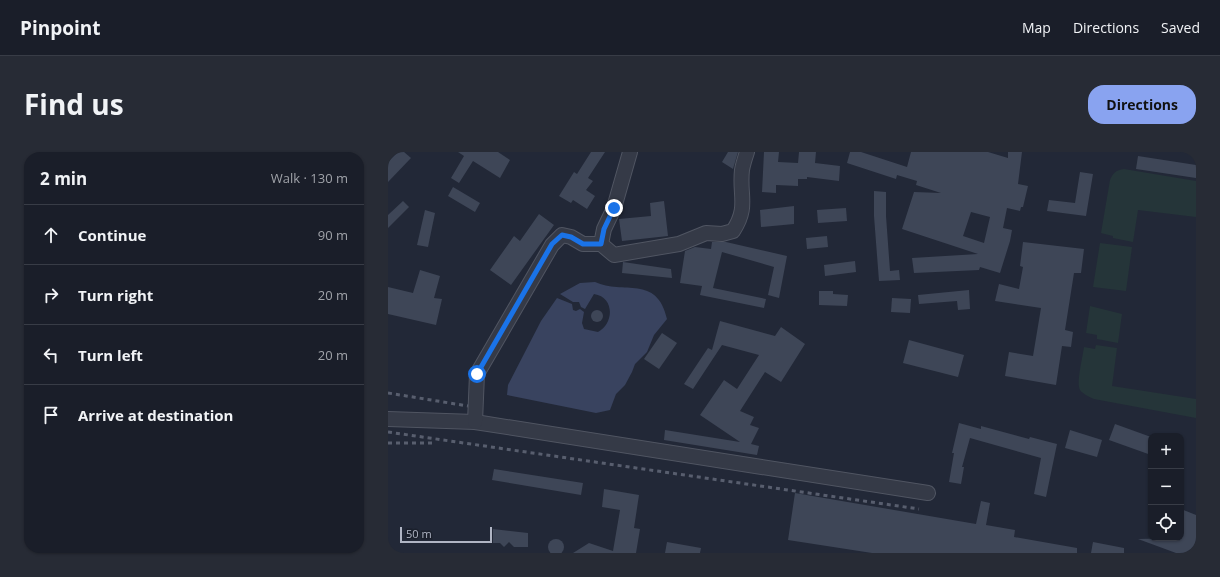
<!DOCTYPE html>
<html lang="en">
<head>
<meta charset="utf-8">
<style>
  body { margin:0; font-family:"Open Sans",sans-serif; background:#272b35; color:#f1f3f6 }
  .controls { position:absolute; right:12px; bottom:12px; display:grid; overflow:hidden; border-radius:8px; box-shadow:0 1px 3px #0004 }
  .controls button { width:36px; height:36px; display:grid; place-items:center; padding:0; border:0; border-bottom:1px solid #383c46; background:#1a1e29; color:#f1f3f6; font:20px sans-serif }
  .scale { position:absolute; left:12px; bottom:10px; width:92px; box-sizing:border-box; padding-left:4px; border:2px solid #b0b5c4; border-top:0; font-size:11px; line-height:14px; white-space:nowrap; color:#b0b5c4; -webkit-text-stroke:3px #1b202c; paint-order:stroke }
  .stop { position:absolute; width:12px; height:12px; margin:-9px; border:3px solid #1a73e8; border-radius:50%; background:#fff }
  .stop.end { background:#1a73e8; border-color:#fff; box-shadow:0 1px 4px #0008 }
  .list { margin:0; padding:0; list-style:none }
  h2 { display:flex; justify-content:space-between; align-items:center; height:52px; margin:0; padding:0 16px; font-size:17px }
  h2 small { font-size:13px; font-weight:400; color:#9fa2a8 }
  .list li { display:grid; grid-template-columns:26px 1fr auto; gap:12px; align-items:center; box-sizing:border-box; height:60px; padding:0 16px; border-top:1px solid #383c46 }
  .list b { display:block; font-size:15px; white-space:nowrap }
  .list em { font-size:13px; font-style:normal; color:#9fa2a8 }
  .icon { flex:none; width:22px; height:22px; fill:none; stroke:currentColor; stroke-width:2; stroke-linecap:round; stroke-linejoin:round }
  .map { position:relative; flex:none; width:808px; height:401px; overflow:hidden; border-radius:16px }
  header { display:flex; align-items:center; gap:24px; box-sizing:border-box; height:56px; padding:0 20px; background:#1a1e29; border-bottom:1px solid #383c46 }
  header strong { font-size:19px }
  nav { display:flex; gap:22px; margin-inline-start:auto; font-size:14px }
  .intro { display:flex; align-items:center; justify-content:space-between; box-sizing:border-box; height:96px; padding:0 24px }
  h1 { margin:0; font-size:28px }
  .button { padding:10px 18px; border-radius:16px; background:#89a3f0; color:#111; font-size:14px; font-weight:700 }
  main { display:flex; gap:24px; padding:0 24px }
  aside { flex:1; background:#1a1e29; border-radius:16px; box-shadow:0 1px 3px #0004 }
  .map>svg:first-child { display:block }
  .green { fill:#253539 }
  .water { fill:#39435f }
  .building { fill:#3e4657; fill-rule:evenodd }
  .lines { fill:none; stroke-linecap:round; stroke-linejoin:round }
  .street-casing { stroke:#505562; stroke-width:16 }
  .street { stroke:#353a47; stroke-width:14 }
  .rail { stroke:#585e6e; stroke-width:3; stroke-dasharray:4 4; stroke-linecap:butt }
  .route { stroke:#1a73e8; stroke-width:5 }
</style>
</head>
<body>
<header>
<strong>Pinpoint</strong>
<nav><a>Map</a><a>Directions</a><a>Saved</a></nav>
</header>
<div class="intro"><h1>Find us</h1><a class="button">Directions</a></div>
<main>
<aside>
<h2>2 min<small>Walk · 130 m</small></h2>
<ul class="list">
<li><svg class="icon" aria-label="ahead" viewBox="0 0 24 24"><path d="M12 20V5M6 11l6-6 6 6"/></svg><div><b>Continue</b></div><em>90 m</em></li>
<li><svg class="icon" aria-label="right" viewBox="0 0 24 24"><path d="M7 20v-9h11M14 6l5 5-5 5"/></svg><div><b>Turn right</b></div><em>20 m</em></li>
<li><svg class="icon" aria-label="left" viewBox="0 0 24 24"><path d="M17 20v-9H6M10 6l-5 5 5 5"/></svg><div><b>Turn left</b></div><em>20 m</em></li>
<li><svg class="icon" aria-label="arrive" viewBox="0 0 24 24"><path d="M6 21V4h12l-3 4 3 4H6"/></svg><div><b>Arrive at destination</b></div></li>
</ul>
</aside>
<div class="map">
<svg width="808" height="401" viewBox="0 0 808 401">
  <rect width="100%" height="100%" fill="#222837"/>
  <g class="green">
    <path d="M736,17L808,29V65L750,58L745,90L725,86V84L713,81L722,28C725,21 728,18 736,17Z"/>
    <path d="M712,91L744,95L738,139L705,135Z"/>
    <path d="M702,154L734,162L730,191L709,187V183L698,181Z"/>
    <path d="M708,193L729,196L724,234L808,247V266L706,247C701,245 695,242 692,238C688,230 695,204 696,195L707,197Z"/>
  </g>
  <path class="water" d="M207,130C235,143 269,122 279,167L266,183L259,200L247,212L244,220L237,233L228,242L222,258L208,261L119,243L120,233L153,169L169,146L184,152L185,158L188,159L192,157L196,160L194,171L196,177L210,180C226,172 227,145 206,142L197,157L193,155L191,150H185L172,142L192,131Z"/>
  <g class="building">
    <path d="M10,0H16L23,6L0,30V10Z"/>
    <path d="M70,0H110L122,8L112,26L85,9L71,31L63,26L76,4Z"/>
    <path d="M203,0H217L200,26L205,29L198,38L207,44L199,57L185,48L183,51L171,44L186,20L189,22Z"/>
    <path d="M340,0H350L345,17L334,10Z"/>
    <path d="M376,0H391L390,10L410,11L411,0H428L427,11L452,14L451,29L419,25V27H410V34L388,33V41L374,40Z"/>
    <path d="M462,0H473L519,15L523,0H600L620,6V0H634L630,32L640,34L635,55H633L632,59L619,56L615,76L624,78L622,89L612,121L592,115L591,118L526,121L524,106L590,102L514,77L526,40L553,41L528,33L529,29L509,23L508,27L459,11ZM583,60L602,65L596,91L575,84Z"/>
    <path d="M750,4L808,13V26L748,17Z"/>
    <path d="M692,20L705,22L698,64L659,59L661,48L687,51Z"/>
    <path d="M65,35L92,51L87,60L60,44Z"/>
    <path d="M486,39L498,40V64L502,119L511,118L512,128L491,129L486,64Z"/>
    <path d="M15,49L21,55L0,76V63Z"/>
    <path d="M276,49L280,84L234,89L231,67L263,64L262,51Z"/>
    <path d="M406,54V72L373,75L372,58Z"/>
    <path d="M458,56L459,69L430,71L429,58Z"/>
    <path d="M37,58L47,61L40,95L29,93Z"/>
    <path d="M151,62L166,73L123,133L102,118L126,84L132,89Z"/>
    <path d="M439,84L440,95L419,97L418,86Z"/>
    <path d="M324,90H338L399,104L391,146L380,143L386,115L334,100L325,136L378,147L376,156L312,143L314,134L292,131L297,99L307,95L323,97Z"/>
    <path d="M635,90L696,97L693,121H686L677,178L685,180L683,195L674,194L668,233L617,224L621,200L645,204L653,156L607,149L611,132L631,137L635,115L632,114Z"/>
    <path d="M467,109L468,120L437,124L436,113Z"/>
    <path d="M235,110L283,117L284,126L234,121Z"/>
    <path d="M32,118L52,124L46,146L54,147L48,173L0,162V135L25,141Z"/>
    <path d="M581,138L582,157L570,158L569,149L531,152L530,143Z"/>
    <path d="M431,139H445V142L460,143L459,154L431,153Z"/>
    <path d="M504,146L523,147L522,161L503,160Z"/>
    <circle cx="209" cy="164" r="6"/>
    <path d="M332,169L387,184L393,175L417,192L393,230L377,220L352,259L366,265L362,273L371,276L363,292L371,294L369,303L276,288L277,278L352,290L312,263L336,228L349,237L371,203L334,193L305,237L296,232L320,196L324,198Z"/>
    <path d="M274,181L289,191L271,217L256,207Z"/>
    <path d="M521,188L576,203L570,225L515,211Z"/>
    <path d="M571,271L593,277V274L641,287L642,285L669,292L658,345L646,342L653,306L582,286L574,315H576L573,332L561,330L566,301H564Z"/>
    <path d="M727,272L763,285V303L721,288Z"/>
    <path d="M682,278L714,288L709,305L677,296Z"/>
    <path d="M106,317L195,331L193,343L104,328Z"/>
    <path d="M216,337L251,343L246,376L252,377L248,401H185L201,391L225,399L232,358L214,355Z"/>
    <path d="M407,341L588,372L593,349L602,351L598,373L627,378L626,385L689,396V401H484L400,388Z"/>
    <path d="M793,357L808,363V401H788L750,387L793,386Z"/>
    <path d="M105,377L140,381V395H126L121,390L116,395L112,391H105Z"/>
    <circle cx="168" cy="395" r="8"/>
    <path d="M279,390L313,396L312,401H277Z"/>
    <path d="M705,390L736,396V401H703Z"/>
  </g>
  <g class="lines">
    <g class="street-casing">
      <g id="street">
        <path d="M213,92L226,103L291,92L318,81L334,82L345,79C361,55 351,43 354,18C355,12 357,6 359,0"/>
        <path d="M0,267L87,270L540,341"/>
        <path d="M87,270L89,222L164,93L174,83L183,85L195,92H213L216,77L226,56L242,0"/>
      </g>
    </g>
    <use href="#street" class="street"/>
    <g class="rail">
      <path d="M0,241L80,254"/>
      <path d="M0,280L531,357"/>
      <path d="M0,291H46"/>
    </g>
  </g>
  <g class="lines">
    <path class="route" d="M89,222L164,92L174,83L183,85L195,92H213L216,77L226,56"/>
  </g>
</svg>
<div class="controls">
<button>+</button>
<button>−</button>
<button><svg class="icon" aria-label="locate" viewBox="0 0 24 24"><circle cx="12" cy="12" r="6"/><path d="M12 2v4M12 18v4M2 12h4M18 12h4"/></svg></button>
</div>
<div class="scale">50 m</div>
<div class="stop" style="left:89px;top:222px"></div>
<div class="stop end" style="left:226px;top:56px"></div>
</div>
</main>
</body>
</html>
